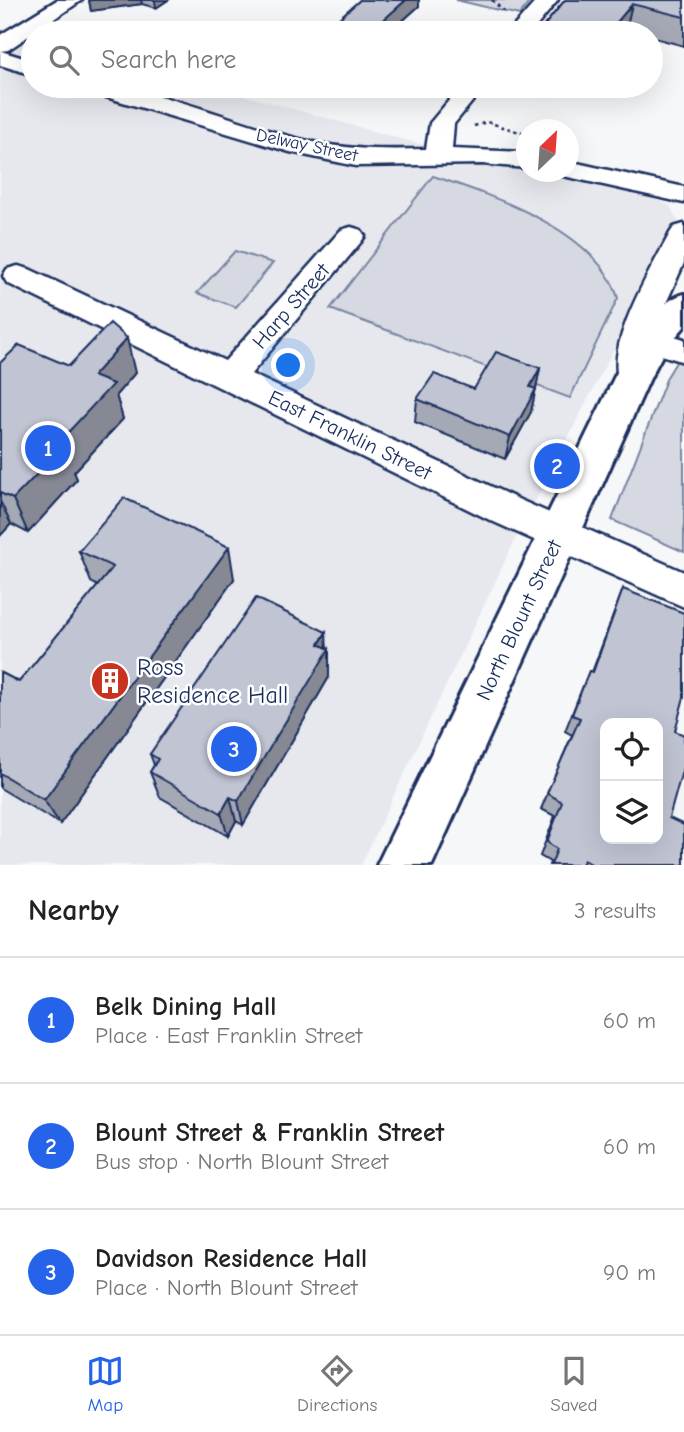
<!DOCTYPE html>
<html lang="en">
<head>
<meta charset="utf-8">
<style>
  body { margin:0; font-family:"Comic Neue",sans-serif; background:#f6f6f6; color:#222 }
  .controls { position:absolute; right:21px; bottom:21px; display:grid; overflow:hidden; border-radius:14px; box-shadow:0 7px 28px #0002 }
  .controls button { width:63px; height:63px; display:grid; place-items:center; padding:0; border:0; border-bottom:2px solid #e0e0e0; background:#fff; color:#222; font:35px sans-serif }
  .compass { position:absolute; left:516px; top:119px; width:63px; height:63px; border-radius:50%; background:#fff; box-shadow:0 7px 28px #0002; rotate:25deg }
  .you { position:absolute; left:289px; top:366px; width:24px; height:24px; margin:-18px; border:5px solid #fff; border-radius:50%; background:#1a73e8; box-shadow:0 0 0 10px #1a73e833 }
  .badge { display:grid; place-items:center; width:46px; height:46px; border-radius:50%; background:#2563eb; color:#fff; font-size:23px; font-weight:700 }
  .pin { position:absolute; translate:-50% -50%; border:4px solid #fff; box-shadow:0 2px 7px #0006 }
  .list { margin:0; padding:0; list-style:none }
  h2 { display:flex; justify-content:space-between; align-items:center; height:91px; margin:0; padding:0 28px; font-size:30px }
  h2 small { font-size:23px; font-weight:400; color:#767676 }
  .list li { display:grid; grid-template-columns:46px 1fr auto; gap:21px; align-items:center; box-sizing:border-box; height:126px; padding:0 28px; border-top:2px solid #e0e0e0 }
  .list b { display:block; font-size:26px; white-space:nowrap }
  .list p { margin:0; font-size:23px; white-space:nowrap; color:#767676 }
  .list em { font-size:23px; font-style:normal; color:#767676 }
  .icon { flex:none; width:38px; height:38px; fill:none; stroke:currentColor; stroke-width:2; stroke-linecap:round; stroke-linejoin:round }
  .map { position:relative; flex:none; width:684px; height:865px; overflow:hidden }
  .search { position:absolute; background:#fff; box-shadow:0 7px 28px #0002; left:21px; right:21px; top:21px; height:77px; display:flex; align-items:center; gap:18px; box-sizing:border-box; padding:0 24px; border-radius:38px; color:#767676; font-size:26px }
  .sheet { height:469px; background:#fff }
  nav { display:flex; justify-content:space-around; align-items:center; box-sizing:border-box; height:98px; border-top:2px solid #e0e0e0; background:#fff; font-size:19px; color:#767676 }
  nav a { display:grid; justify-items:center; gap:4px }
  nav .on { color:#2563eb }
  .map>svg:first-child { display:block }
  .built { fill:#e6e8ee }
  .green { fill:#d6d9e2; stroke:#7884a0; stroke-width:2 }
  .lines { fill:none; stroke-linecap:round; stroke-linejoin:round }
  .minor-casing { stroke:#1b2f5e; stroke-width:5 }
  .major-casing { stroke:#1b2f5e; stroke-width:6 }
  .path { stroke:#1b2f5e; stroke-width:2.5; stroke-dasharray:3.5 3.5; stroke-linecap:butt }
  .minor { fill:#fff; fill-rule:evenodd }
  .major { fill:#fff; fill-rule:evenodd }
  .wall { fill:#a5a9b5; stroke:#1b2f5e; stroke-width:2 }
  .shaded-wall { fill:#868994; stroke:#1b2f5e; stroke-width:2 }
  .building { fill:#c0c4d3; stroke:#1b2f5e; stroke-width:2; fill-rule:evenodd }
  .labels { text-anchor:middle; stroke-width:5; stroke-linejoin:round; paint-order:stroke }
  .far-street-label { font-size:18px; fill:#1b2f5e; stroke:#fff }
  .street-label { font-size:21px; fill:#1b2f5e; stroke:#fff }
  .near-poi-label { font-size:24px; fill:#1b2f5e; stroke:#fff; text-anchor:start }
</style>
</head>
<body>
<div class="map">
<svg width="684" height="865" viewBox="0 0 684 865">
  <rect width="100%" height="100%" fill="#f6f7f9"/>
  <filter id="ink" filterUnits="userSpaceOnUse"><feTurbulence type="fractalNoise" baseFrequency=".0143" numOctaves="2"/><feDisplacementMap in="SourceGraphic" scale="14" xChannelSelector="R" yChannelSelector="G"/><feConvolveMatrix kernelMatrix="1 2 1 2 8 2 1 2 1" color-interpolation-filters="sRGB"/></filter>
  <g filter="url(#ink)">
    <path class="built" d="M28,35L33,37V86H210L485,162L526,166V172H550L656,199L670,206L679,223L514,542L361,865H0V53Z"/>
    <g class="green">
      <path d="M456,0H531L519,15Z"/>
      <path d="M433,176C494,196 598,231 618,298L570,398L330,309Z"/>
      <path d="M235,251L273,263L236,307L197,293Z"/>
      <path d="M684,349V552L612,520L667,377Z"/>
    </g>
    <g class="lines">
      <g class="minor-casing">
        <g id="minor">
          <path d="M57,0H82L8,50L1,51L33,61V75L0,65V35Z"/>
          <path d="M537,0H558L531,33H508Z"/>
          <path d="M82,86C151,83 235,124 304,140C346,150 383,150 426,149L430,123L461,86H485L454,124L452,149L526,152V168L482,164L356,166L290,152L86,91Z"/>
          <path d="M568,161L684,187V203L559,175L557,172H568Z"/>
          <path d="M684,224V263L654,330L684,339V362L652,352L650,376L645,384L633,388L621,384C601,350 653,266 670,233L674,227Z"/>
          <path d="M351,227L361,230L365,236L361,242L251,374L520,500L684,572V607L494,522L7,283L3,276L7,269L18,266L29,269L225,361L341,230Z"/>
        </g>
      </g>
      <g class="major-casing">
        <path id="major" d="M684,294V327L666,348L651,376L432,865H377L615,376C630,349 653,302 684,294Z"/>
      </g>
      <g class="path">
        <path d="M492,0L505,13"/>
        <path d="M474,126L487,122L526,134"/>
      </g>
      <use href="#minor" class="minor"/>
      <use href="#major" class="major"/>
    </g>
    <g class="wall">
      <path d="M89,0H168L156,8L142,4L91,11Z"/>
      <path d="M360,0H419V6L389,33H336V21Z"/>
      <path d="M565,0H684V46L651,37V33H638L626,30L542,33L543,27Z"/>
      <path d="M0,363L69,366L135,373L116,395L123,419L74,472L77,479L28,533L11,524L0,536Z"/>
      <path d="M540,368L531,412L505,459L415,422L417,399L474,389Z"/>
      <path d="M79,551L234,579L60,824L0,788V672L19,682L98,586L91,582Z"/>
      <path d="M623,589L675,731L669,818L684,865H549L550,862L540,856L555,816L541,809L572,735L565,731L589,671L592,672Z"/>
      <path d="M327,648L329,677L243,825L236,821L228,836L160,797L150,772L154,765L150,754Z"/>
    </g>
    <g class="shaded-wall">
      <path d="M89,0H141L142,4L91,11Z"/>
      <path d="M155,0H168L156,8Z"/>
      <path d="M406,0H419V6L389,33H372V30Z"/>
      <path d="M632,4L626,30L623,33H608Z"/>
      <path d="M127,338L135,373L116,395L123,419L74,472L77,479L28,533L13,499L93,376Z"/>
      <path d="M540,368L531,412L505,459L510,437L530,387Z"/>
      <path d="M0,501L11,524L0,536Z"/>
      <path d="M229,547L234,579L60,824L44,800Z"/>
      <path d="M326,632L327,652L329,649V677L243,825L238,801Z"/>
      <path d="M230,797L236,821L228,836L221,813Z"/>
    </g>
    <g class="building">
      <path d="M360,0H406L372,30L336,21Z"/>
      <path d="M565,0H684V17L632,4L608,33H542L547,28L543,27Z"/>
      <path d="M110,323L127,338L93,376L113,384L59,442L65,445L13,499L0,493V363L19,345L69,366Z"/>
      <path d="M496,352L540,368L530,387L536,389L510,437L417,399L434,374L474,389Z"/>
      <path d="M124,498L229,547L44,800L0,773V672L19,682L113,567L79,551Z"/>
      <path d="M623,589L684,613V697L675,731L684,735V764L669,818L684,825V865H593L584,860L582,865H551L557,849L547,842L562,802L547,793L580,718L572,715L589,671L593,672ZM605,723H658V839H605Z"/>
      <path d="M256,598L326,632L319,644L329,649L238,801L230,797L221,813L150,772L158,759L150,754Z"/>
    </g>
  </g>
  <defs>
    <g id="building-disc" transform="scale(2.0125)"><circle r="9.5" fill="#c8321e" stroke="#fff"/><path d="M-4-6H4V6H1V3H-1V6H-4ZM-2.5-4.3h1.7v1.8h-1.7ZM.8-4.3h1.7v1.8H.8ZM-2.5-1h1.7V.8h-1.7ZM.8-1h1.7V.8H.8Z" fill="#fff"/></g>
  </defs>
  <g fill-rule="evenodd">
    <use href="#building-disc" x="110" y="681"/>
  </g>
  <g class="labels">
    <g class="far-street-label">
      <text transform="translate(307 145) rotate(12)" y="6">Delway Street</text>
    </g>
    <g class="street-label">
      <text transform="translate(291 306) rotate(-49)" y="7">Harp Street</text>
      <text transform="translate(350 435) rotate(26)" y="7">East Franklin Street</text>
      <text transform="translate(519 620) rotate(-65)" y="7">North Blount Street</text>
    </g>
    <g class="near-poi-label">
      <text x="137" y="675">Ross<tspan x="137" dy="28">Residence Hall</tspan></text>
    </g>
  </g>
</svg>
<div class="controls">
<button><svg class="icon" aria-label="locate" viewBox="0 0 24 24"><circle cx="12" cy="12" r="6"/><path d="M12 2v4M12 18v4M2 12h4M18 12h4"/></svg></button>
<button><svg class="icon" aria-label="layers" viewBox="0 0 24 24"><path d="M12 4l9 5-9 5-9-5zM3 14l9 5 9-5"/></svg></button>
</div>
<svg class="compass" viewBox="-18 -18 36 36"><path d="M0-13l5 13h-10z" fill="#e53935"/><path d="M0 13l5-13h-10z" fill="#767676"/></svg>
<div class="you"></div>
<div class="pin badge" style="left:48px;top:448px">1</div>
<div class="pin badge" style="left:557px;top:466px">2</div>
<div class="pin badge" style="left:234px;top:749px">3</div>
<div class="search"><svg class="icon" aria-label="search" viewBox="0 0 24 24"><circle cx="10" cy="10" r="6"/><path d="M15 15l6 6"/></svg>Search here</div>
</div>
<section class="sheet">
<h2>Nearby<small>3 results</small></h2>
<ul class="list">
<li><span class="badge">1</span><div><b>Belk Dining Hall</b><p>Place · East Franklin Street</p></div><em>60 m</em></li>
<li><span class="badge">2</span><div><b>Blount Street &amp; Franklin Street</b><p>Bus stop · North Blount Street</p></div><em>60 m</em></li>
<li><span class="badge">3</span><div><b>Davidson Residence Hall</b><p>Place · North Blount Street</p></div><em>90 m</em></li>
</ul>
</section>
<nav>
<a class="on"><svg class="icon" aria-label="map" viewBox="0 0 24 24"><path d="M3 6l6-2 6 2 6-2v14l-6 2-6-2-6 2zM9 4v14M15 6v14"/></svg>Map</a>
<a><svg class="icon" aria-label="directions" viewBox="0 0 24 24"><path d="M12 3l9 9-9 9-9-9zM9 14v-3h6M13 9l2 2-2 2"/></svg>Directions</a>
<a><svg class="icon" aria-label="saved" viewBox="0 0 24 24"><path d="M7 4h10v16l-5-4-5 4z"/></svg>Saved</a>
</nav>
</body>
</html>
